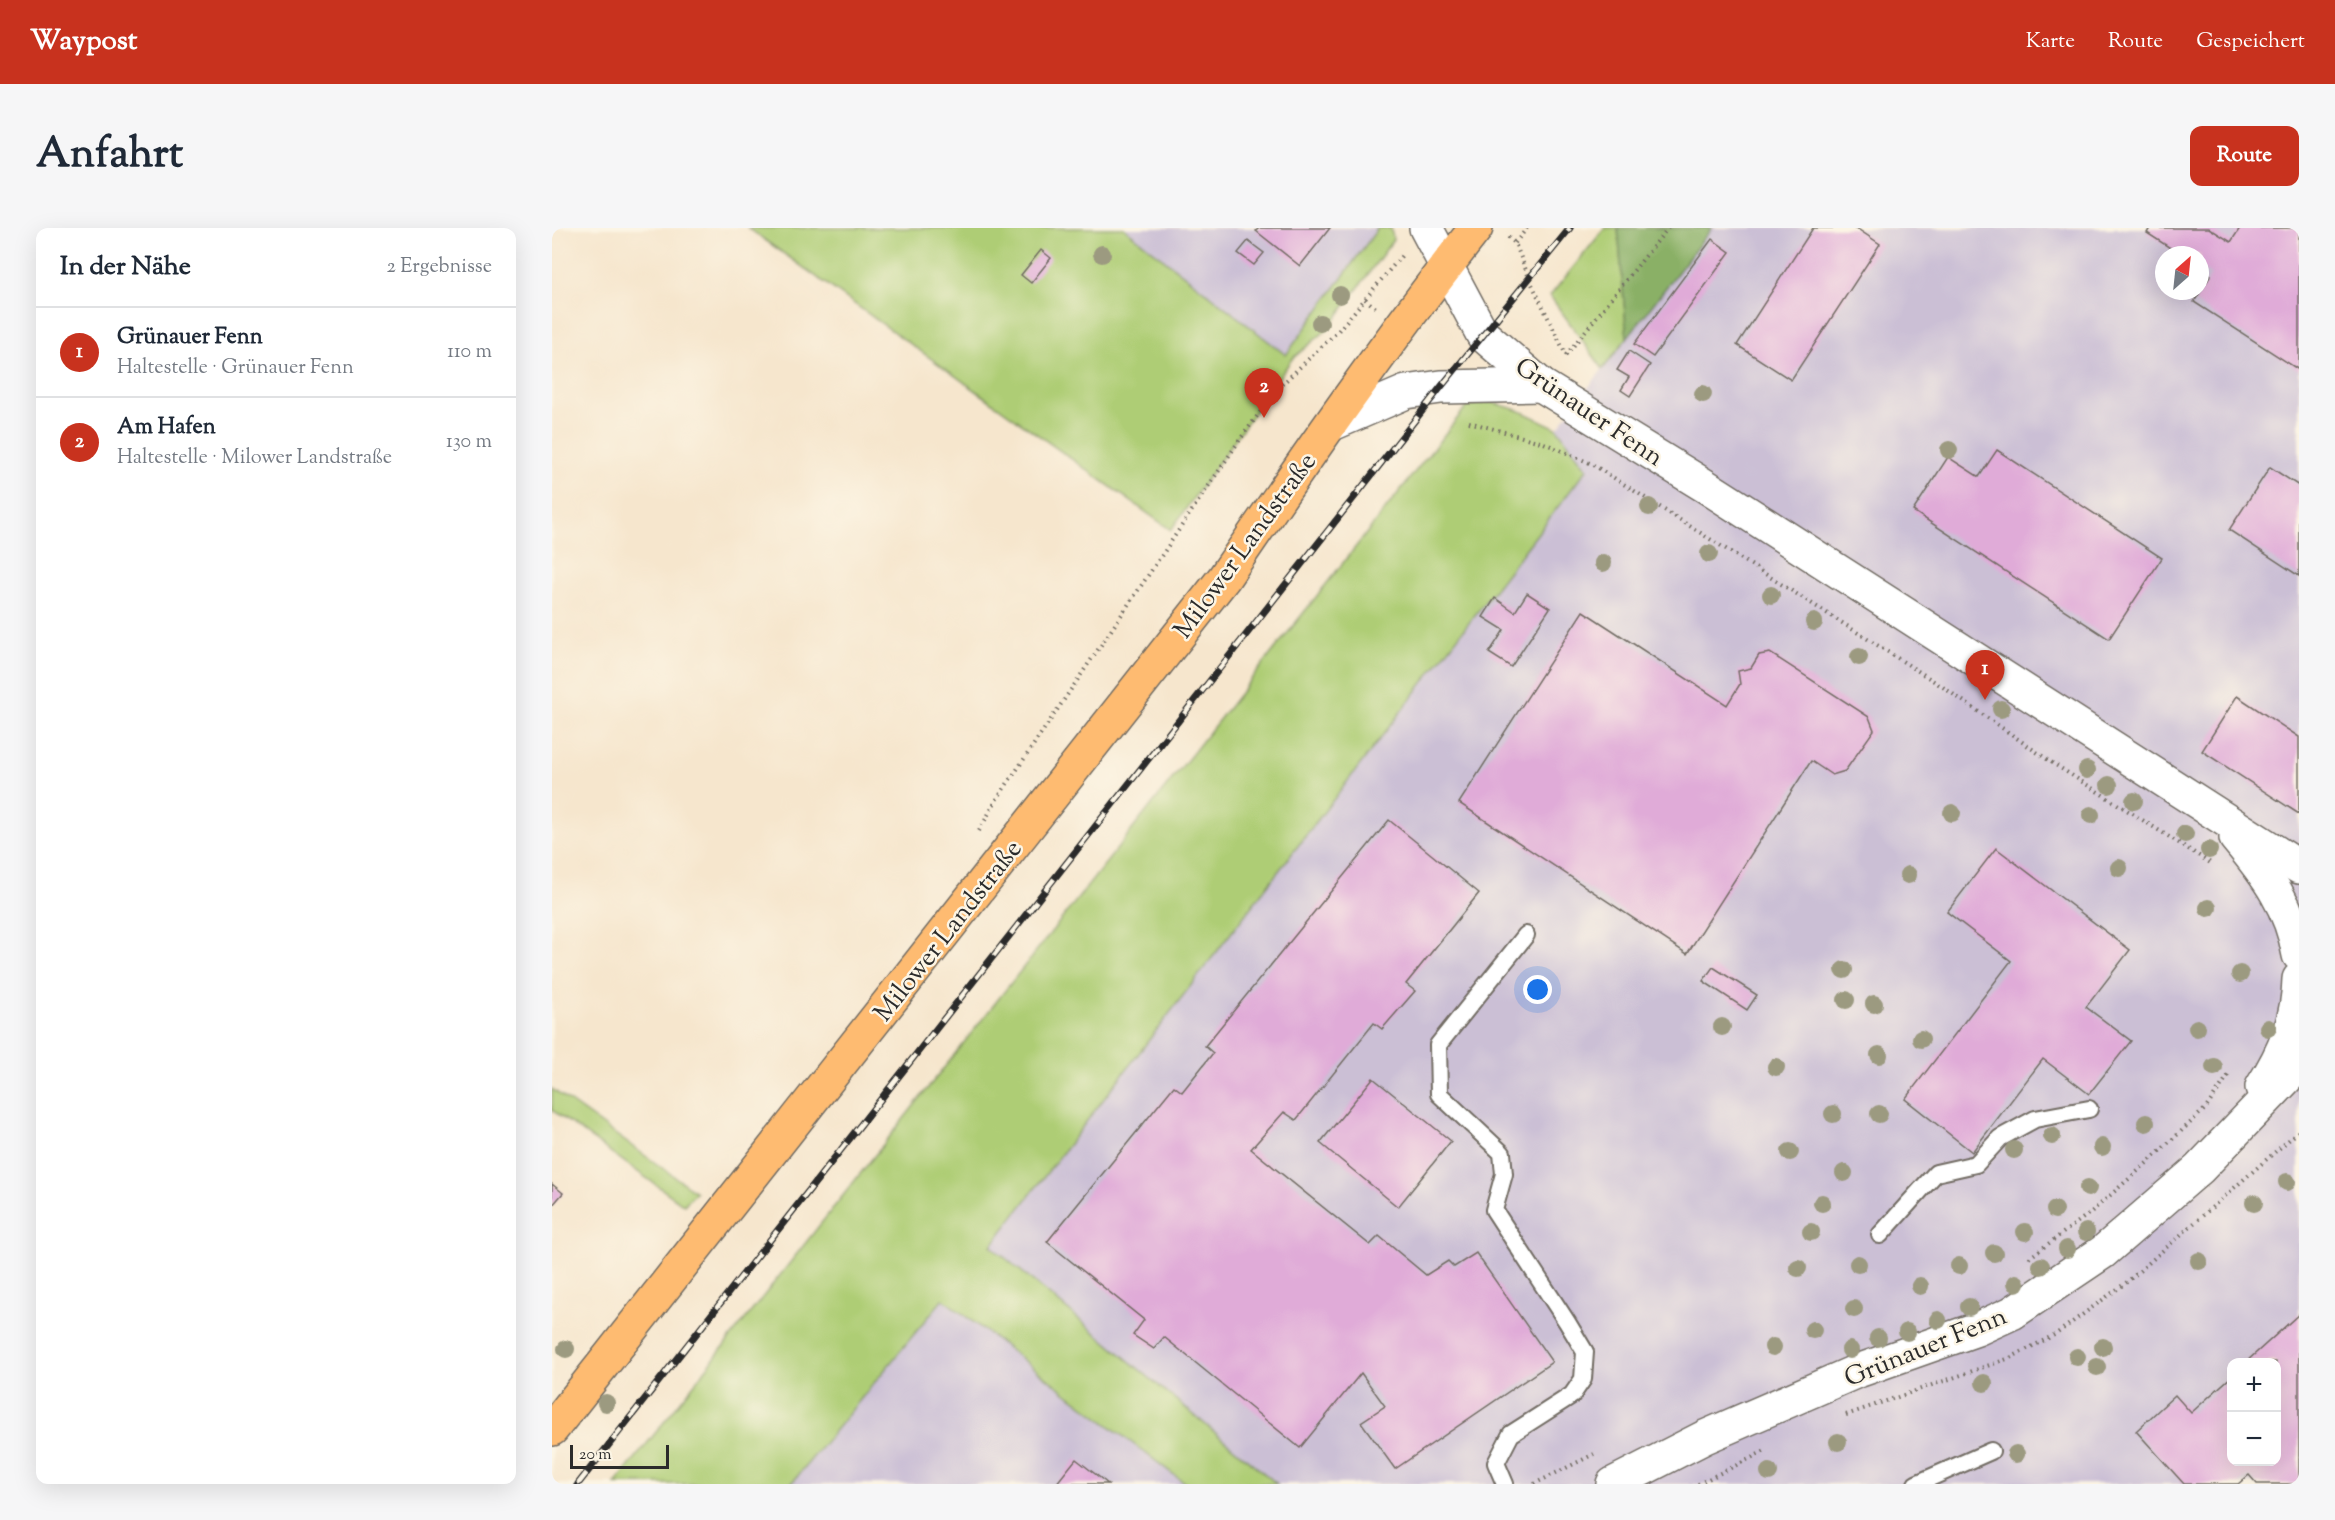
<!DOCTYPE html>
<html lang="de">
<head>
<meta charset="utf-8">
<style>
  body { margin:0; font-family:"Sorts Mill Goudy",serif; background:#f6f6f7; color:#1f2937 }
  .controls { position:absolute; right:18px; bottom:18px; display:grid; overflow:hidden; border-radius:12px; box-shadow:0 6px 24px #0002 }
  .controls button { width:54px; height:54px; display:grid; place-items:center; padding:0; border:0; border-bottom:2px solid #e0e1e3; background:#fff; color:#1f2937; font:30px sans-serif }
  .compass { position:absolute; left:1603px; top:18px; width:54px; height:54px; border-radius:50%; background:#fff; box-shadow:0 6px 24px #0002; rotate:27deg }
  .scale { position:absolute; left:18px; bottom:15px; width:99px; box-sizing:border-box; padding-left:6px; border:3px solid #2b2b2b; border-top:0; font-size:16px; line-height:21px; white-space:nowrap; color:#2b2b2b; -webkit-text-stroke:4px #fcf5e5; paint-order:stroke }
  .you { position:absolute; left:986px; top:762px; width:21px; height:21px; margin:-15px; border:4px solid #fff; border-radius:50%; background:#1a73e8; box-shadow:0 0 0 9px #1a73e833 }
  .badge { display:grid; place-items:center; width:39px; height:39px; border-radius:50%; background:#c8321e; color:#fff; font-size:20px; font-weight:700 }
  .pin { position:absolute; translate:-50% -50px; filter:drop-shadow(0 2px 3px #0008) }
  .pin::after { content:''; position:absolute; top:32px; width:21px; height:18px; background:inherit; clip-path:polygon(0 0,100% 0,50% 100%) }
  .list { margin:0; padding:0; list-style:none }
  h2 { display:flex; justify-content:space-between; align-items:center; height:78px; margin:0; padding:0 24px; font-size:26px }
  h2 small { font-size:20px; font-weight:400; color:#747a83 }
  .list li { display:grid; grid-template-columns:39px 1fr auto; gap:18px; align-items:center; box-sizing:border-box; height:90px; padding:0 24px; border-top:2px solid #e0e1e3 }
  .list b { display:block; font-size:22px; white-space:nowrap }
  .list p { margin:0; font-size:20px; white-space:nowrap; color:#747a83 }
  .list em { font-size:20px; font-style:normal; color:#747a83 }
  .map { position:relative; flex:none; width:1747px; height:1256px; overflow:hidden; border-radius:12px }
  header { display:flex; align-items:center; gap:36px; box-sizing:border-box; height:84px; padding:0 30px; background:#c8321e; color:#fff }
  header strong { font-size:28px }
  nav { display:flex; gap:33px; margin-inline-start:auto; font-size:21px }
  .intro { display:flex; align-items:center; justify-content:space-between; box-sizing:border-box; height:144px; padding:0 36px }
  h1 { margin:0; font-size:42px }
  .button { padding:15px 27px; border-radius:12px; background:#c8321e; color:#fff; font-size:21px; font-weight:700 }
  main { display:flex; gap:36px; padding:0 36px }
  aside { flex:1; background:#fff; border-radius:12px; box-shadow:0 6px 24px #0002 }
  .map>svg:first-child { display:block }
  .industrial { fill:#cbbfd5; fill-rule:evenodd }
  .green { fill:#aecd75; stroke:#6c7c50; stroke-width:1.5 }
  .forest { fill:#8ab066; stroke:#5a6e48; stroke-width:1.5 }
  .building { fill:#e0abd8 }
  .lines { fill:none; stroke-linecap:round; stroke-linejoin:round }
  .service-casing { stroke:#726c64; stroke-width:20 }
  .minor-casing { stroke:#726c64; stroke-width:36 }
  .primary-casing { stroke:#726c64; stroke-width:36 }
  .path { stroke:#726c64; stroke-width:4; stroke-dasharray:1.5 4.5; stroke-linecap:butt }
  .service { stroke:#fff; stroke-width:16 }
  .minor { stroke:#fff; stroke-width:33 }
  .primary { stroke:#febb71; stroke-width:33 }
  .rail-casing { stroke:#2b2b2b; stroke-width:7 }
  .rail { stroke:#fcf5e5; stroke-width:4.5; stroke-dasharray:14; stroke-linecap:butt }
  .tree { fill:#9c9a80 }
  .labels { text-anchor:middle; stroke-width:5; stroke-linejoin:round; paint-order:stroke }
  .street-label { font-size:26px; fill:#2b2b2b; stroke:#fcf5e5 }
</style>
</head>
<body>
<header>
<strong>Waypost</strong>
<nav><a>Karte</a><a>Route</a><a>Gespeichert</a></nav>
</header>
<div class="intro"><h1>Anfahrt</h1><a class="button">Route</a></div>
<main>
<aside>
<h2>In der Nähe<small>2 Ergebnisse</small></h2>
<ul class="list">
<li><span class="badge">1</span><div><b>Grünauer Fenn</b><p>Haltestelle · Grünauer Fenn</p></div><em>110 m</em></li>
<li><span class="badge">2</span><div><b>Am Hafen</b><p>Haltestelle · Milower Landstraße</p></div><em>130 m</em></li>
</ul>
</aside>
<div class="map">
<svg width="1747" height="1256" viewBox="0 0 1747 1256">
  <rect width="100%" height="100%" fill="#fcf5e5"/>
  <filter id="ink" filterUnits="userSpaceOnUse"><feTurbulence type="fractalNoise" baseFrequency=".0167" numOctaves="2"/><feDisplacementMap in="SourceGraphic" scale="12" xChannelSelector="R" yChannelSelector="G"/><feConvolveMatrix kernelMatrix="1 2 1 2 8 2 1 2 1" color-interpolation-filters="sRGB"/></filter>
  <filter id="wash" filterUnits="userSpaceOnUse"><feTurbulence type="fractalNoise" baseFrequency=".008" numOctaves="4" result="noise"/><feDisplacementMap in="SourceGraphic" scale="24" xChannelSelector="R" yChannelSelector="G"/><feGaussianBlur stdDeviation="1.35" result="paint"/><feColorMatrix in="noise" values="0 0 0 0 0 0 0 0 0 0 0 0 0 0 0 0 0 1.4 0 .05"/><feComposite in="paint" operator="in"/></filter>
  <g filter="url(#wash)">
    <rect width="100%" height="100%" fill="#f6e6cd"/>
    <g class="industrial">
      <path d="M572,0H826L734,127Z"/>
      <path d="M1160,0H1747V1256H725L439,1019L1035,241L1005,200ZM1612,27H1648V63H1612ZM1680,1134H1724V1234H1680Z"/>
      <path d="M391,1071L634,1256H239Z"/>
    </g>
    <g class="green">
      <path d="M196,0H572L734,127L826,0H839L841,12L777,100L740,131L619,302Z"/>
      <path d="M1053,0H1066L1075,110L1051,141L998,68Z"/>
      <path d="M938,174L966,182L1005,200L1035,241L439,1018L725,1256H634L391,1071L239,1256H63L915,178Z"/>
      <path d="M0,861L144,964L132,977L0,882Z"/>
    </g>
    <path class="forest" d="M1066,0H1160L1075,110Z"/>
    <g id="blocks">
      <g class="building">
        <path d="M707,0H778L748,38L704,3Z"/>
        <path d="M1261,0H1304L1328,16L1239,152L1185,117Z"/>
        <path d="M1598,0H1657L1679,14L1688,0H1747V142L1642,74L1659,47L1648,39V27H1629L1595,5Z"/>
        <path d="M1160,11L1178,24L1101,129L1082,116Z"/>
        <path d="M696,13L712,25L702,37L686,25Z"/>
        <path d="M489,22L499,30L479,55L469,47Z"/>
        <path d="M1077,123L1098,137L1078,168L1069,162L1077,149L1065,142Z"/>
        <path d="M1445,222L1610,330L1557,411L1361,283L1396,229L1427,249Z"/>
        <path d="M1718,239L1747,258V348L1677,302Z"/>
        <path d="M975,365L998,380L959,439L937,425L952,402L931,389L943,370L963,384Z"/>
        <path d="M1031,383L1175,477L1188,456L1186,443L1199,440L1207,427L1218,425L1317,489L1322,502L1293,543L1280,547L1259,533L1135,726L907,575Z"/>
        <path d="M1685,468L1747,509V586L1650,523Z"/>
        <path d="M837,592L927,665L854,756L863,763L830,801L822,795L744,892L732,884L699,921L818,1017L827,1008L874,1047L896,1033L902,1039L924,1025L1000,1134L843,1241L809,1194L833,1178L809,1145L748,1220L612,1109L602,1121L581,1107L592,1092L495,1014L622,858L630,864L661,825L653,818Z"/>
        <path d="M1444,620L1578,722L1534,779L1579,813L1537,866L1491,831L1420,924L1353,871L1459,733L1395,684Z"/>
        <path d="M1161,739L1205,767L1195,782L1151,753Z"/>
        <path d="M821,850L899,913L846,979L768,915Z"/>
        <path d="M0,956L11,965L0,978Z"/>
        <path d="M1747,1086V1256H1705L1697,1247L1686,1256H1632L1584,1203L1623,1167L1639,1185L1680,1148V1234H1724V1134H1694Z"/>
        <path d="M524,1231L556,1256H504Z"/>
      </g>
    </g>
  </g>
  <g filter="url(#ink)">
    <use href="#blocks" fill-opacity="0" stroke="#726c64" stroke-width="1.5"/>
    <g class="lines">
      <g class="service-casing">
        <g id="service">
          <path d="M1328,1007L1384,945L1424,936L1448,910L1483,891L1537,881"/>
          <path d="M953,1256L944,1235L959,1206L1020,1167L1031,1151L1033,1124L1015,1094L942,982L952,946L950,925L887,866L886,817L974,707"/>
          <path d="M1364,1256L1439,1223"/>
        </g>
      </g>
      <g class="minor-casing">
        <g id="minor">
          <path d="M874,0L931,107L989,157L1155,259L1747,639"/>
          <path d="M780,196L854,164L889,159L989,157"/>
          <path d="M1684,610C1715,647 1739,679 1747,727"/>
          <path d="M1710,859C1732,825 1746,792 1747,751"/>
          <path d="M1061,1256L1153,1209L1303,1144L1425,1101L1460,1085L1551,1024L1647,941L1747,837"/>
        </g>
      </g>
      <g class="primary-casing">
        <path id="primary" d="M0,1201L672,350C753,231 835,113 924,0"/>
      </g>
      <g class="path">
        <path d="M956,9L963,15L978,52L1014,127L1011,131"/>
        <path d="M963,15L975,0"/>
        <path d="M813,71L824,80"/>
        <path d="M1014,127L1116,0"/>
        <path d="M917,194L992,215L1040,236L1388,457L1502,536L1660,636"/>
        <path d="M427,603L445,571L689,210L725,161L786,103L851,26"/>
        <path d="M1477,1030L1538,985L1595,935L1654,880L1678,845"/>
        <path d="M1294,1187L1458,1130L1504,1106L1575,1054L1747,903"/>
        <path d="M982,1256L1042,1226"/>
        <path d="M1146,1256L1215,1222"/>
      </g>
      <use href="#service" class="service"/>
      <use href="#minor" class="minor"/>
      <use href="#primary" class="primary"/>
      <g class="rail-casing">
        <path id="rail" d="M26,1256L889,159L1018,0"/>
      </g>
      <use href="#rail" class="rail"/>
    </g>
    <g class="tree">
      <circle cx="550" cy="26" r="9"/>
      <circle cx="788" cy="67" r="9"/>
      <circle cx="768" cy="95" r="9"/>
      <circle cx="1151" cy="166" r="9"/>
      <circle cx="1397" cy="222" r="9"/>
      <circle cx="1097" cy="279" r="9"/>
      <circle cx="1157" cy="326" r="9"/>
      <circle cx="1051" cy="335" r="9"/>
      <circle cx="1219" cy="367" r="9"/>
      <circle cx="1262" cy="394" r="9"/>
      <circle cx="1307" cy="429" r="9"/>
      <circle cx="1449" cy="481" r="9"/>
      <circle cx="1535" cy="542" r="9"/>
      <circle cx="1557" cy="557" r="9"/>
      <circle cx="1582" cy="573" r="9"/>
      <circle cx="1400" cy="585" r="9"/>
      <circle cx="1539" cy="587" r="9"/>
      <circle cx="1633" cy="606" r="9"/>
      <circle cx="1657" cy="622" r="9"/>
      <circle cx="1567" cy="640" r="9"/>
      <circle cx="1356" cy="647" r="9"/>
      <circle cx="1656" cy="680" r="9"/>
      <circle cx="1292" cy="742" r="9"/>
      <circle cx="1688" cy="746" r="9"/>
      <circle cx="1294" cy="772" r="9"/>
      <circle cx="1322" cy="776" r="9"/>
      <circle cx="1170" cy="799" r="9"/>
      <circle cx="1645" cy="800" r="9"/>
      <circle cx="1716" cy="800" r="9"/>
      <circle cx="1369" cy="811" r="9"/>
      <circle cx="1327" cy="827" r="9"/>
      <circle cx="1224" cy="839" r="9"/>
      <circle cx="1662" cy="839" r="9"/>
      <circle cx="1281" cy="886" r="9"/>
      <circle cx="1327" cy="886" r="9"/>
      <circle cx="1594" cy="895" r="9"/>
      <circle cx="1500" cy="908" r="9"/>
      <circle cx="1550" cy="919" r="9"/>
      <circle cx="1462" cy="922" r="9"/>
      <circle cx="1238" cy="924" r="9"/>
      <circle cx="1292" cy="945" r="9"/>
      <circle cx="1735" cy="954" r="9"/>
      <circle cx="1536" cy="960" r="9"/>
      <circle cx="1270" cy="975" r="9"/>
      <circle cx="1702" cy="975" r="9"/>
      <circle cx="1503" cy="982" r="9"/>
      <circle cx="1259" cy="1004" r="9"/>
      <circle cx="1473" cy="1004" r="9"/>
      <circle cx="1534" cy="1004" r="9"/>
      <circle cx="1515" cy="1021" r="9"/>
      <circle cx="1442" cy="1025" r="9"/>
      <circle cx="1647" cy="1033" r="9"/>
      <circle cx="1306" cy="1036" r="9"/>
      <circle cx="1407" cy="1038" r="9"/>
      <circle cx="1489" cy="1038" r="9"/>
      <circle cx="1246" cy="1040" r="9"/>
      <circle cx="1464" cy="1055" r="9"/>
      <circle cx="1368" cy="1058" r="9"/>
      <circle cx="1417" cy="1079" r="9"/>
      <circle cx="1302" cy="1081" r="9"/>
      <circle cx="1386" cy="1092" r="9"/>
      <circle cx="1261" cy="1102" r="9"/>
      <circle cx="1355" cy="1104" r="9"/>
      <circle cx="1326" cy="1110" r="9"/>
      <circle cx="1221" cy="1119" r="9"/>
      <circle cx="1551" cy="1119" r="9"/>
      <circle cx="14" cy="1121" r="9"/>
      <circle cx="1298" cy="1122" r="9"/>
      <circle cx="1525" cy="1129" r="9"/>
      <circle cx="1545" cy="1139" r="9"/>
      <circle cx="1432" cy="1155" r="9"/>
      <circle cx="54" cy="1175" r="9"/>
      <circle cx="1286" cy="1214" r="9"/>
      <circle cx="1464" cy="1226" r="9"/>
      <circle cx="1217" cy="1244" r="9"/>
    </g>
  </g>
  <g class="labels">
    <g class="street-label">
      <text transform="translate(1038 183) rotate(34)" y="9">Grünauer Fenn</text>
      <text transform="translate(692 317) rotate(-54)" y="9">Milower Landstraße</text>
      <text transform="translate(395 702) rotate(-52)" y="9">Milower Landstraße</text>
      <text transform="translate(1373 1118) rotate(-22)" y="9">Grünauer Fenn</text>
    </g>
  </g>
</svg>
<div class="controls">
<button>+</button>
<button>−</button>
</div>
<svg class="compass" viewBox="-18 -18 36 36"><path d="M0-13l5 13h-10z" fill="#e53935"/><path d="M0 13l5-13h-10z" fill="#747a83"/></svg>
<div class="scale">20 m</div>
<div class="you"></div>
<div class="pin badge" style="left:1433px;top:472px">1</div>
<div class="pin badge" style="left:712px;top:190px">2</div>
</div>
</main>
</body>
</html>
